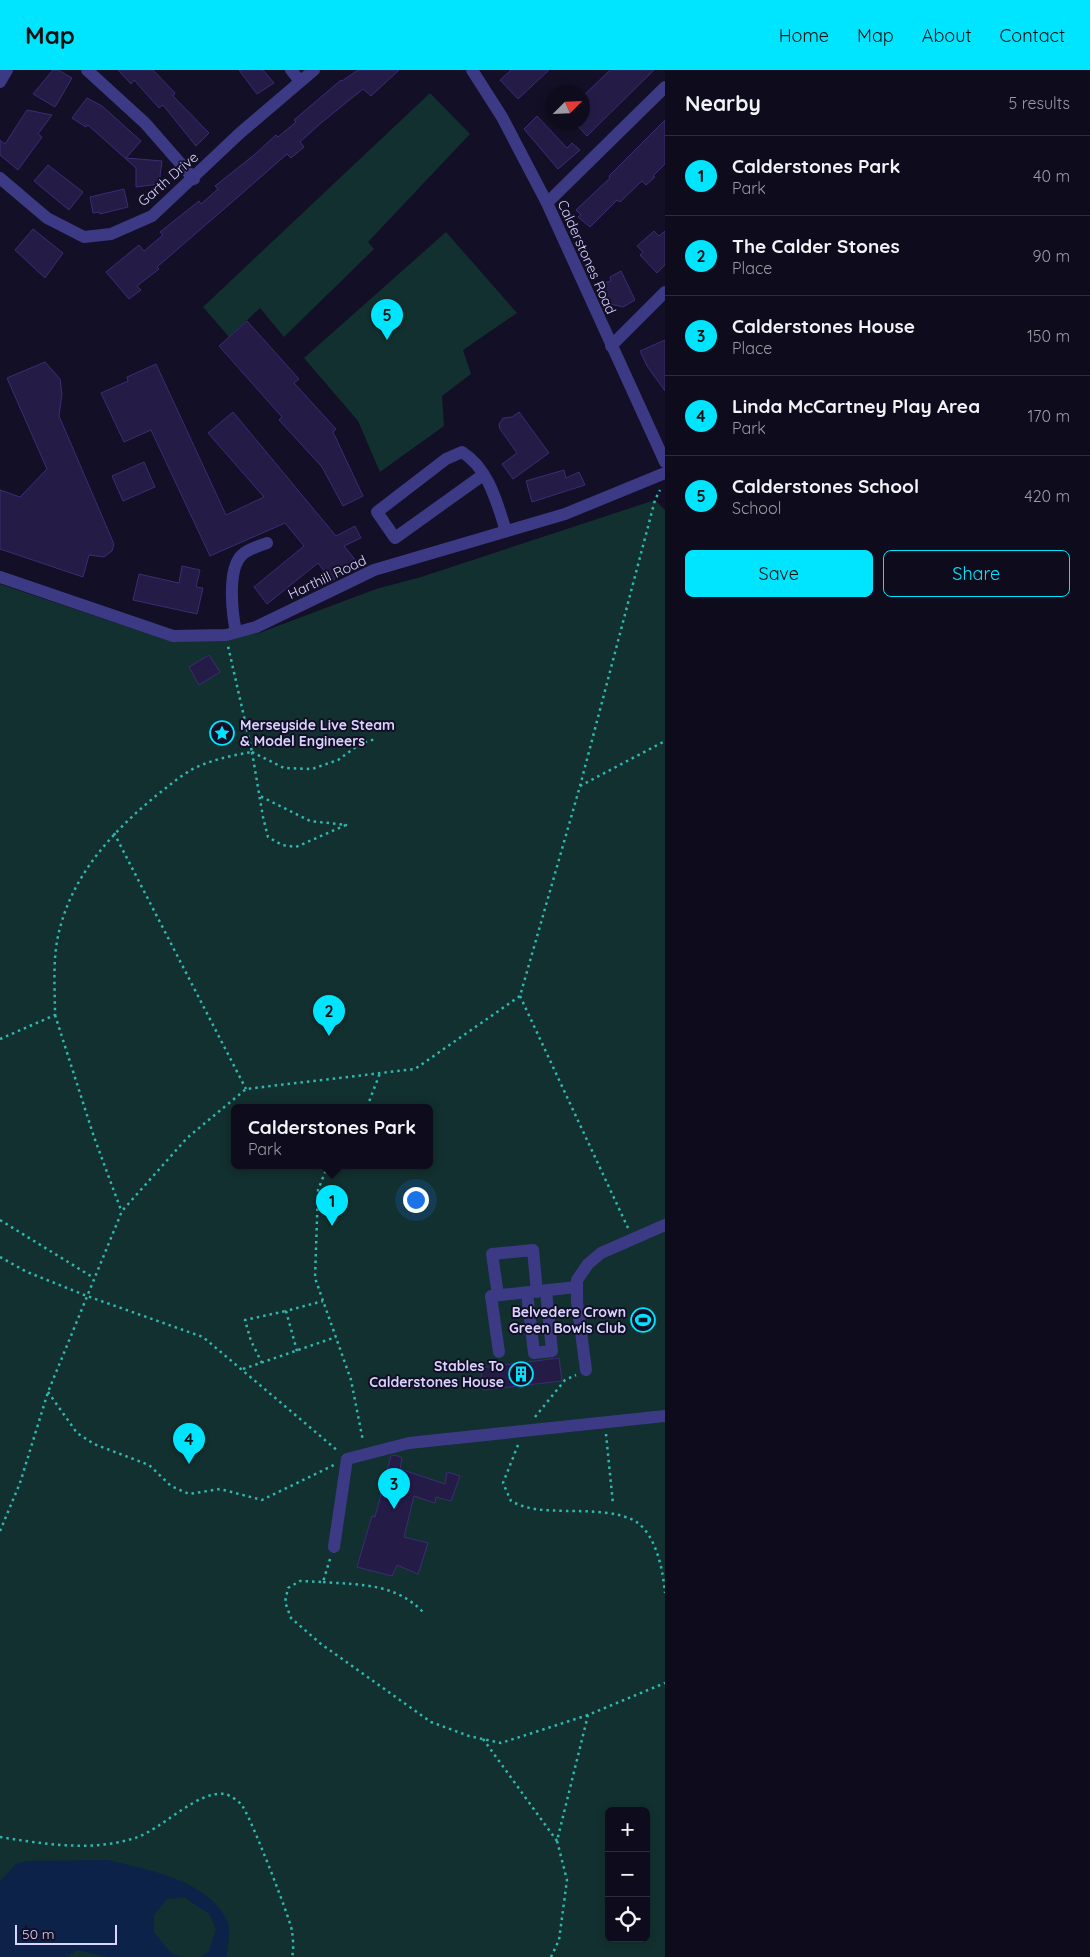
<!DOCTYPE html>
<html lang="en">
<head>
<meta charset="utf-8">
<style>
  body { margin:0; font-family:Quicksand,sans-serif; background:#1c1929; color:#f1f3f6 }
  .controls { position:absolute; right:15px; bottom:15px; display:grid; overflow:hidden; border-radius:8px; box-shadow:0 2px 8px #0003 }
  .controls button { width:45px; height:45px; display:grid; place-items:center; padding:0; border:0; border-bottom:1px solid #2e2b3b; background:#0e0b1c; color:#f1f3f6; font:25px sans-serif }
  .compass { position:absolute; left:545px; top:15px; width:45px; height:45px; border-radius:50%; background:#0e0b1c; box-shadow:0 2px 8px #0003; rotate:66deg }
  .scale { position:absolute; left:15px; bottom:12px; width:102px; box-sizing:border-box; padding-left:5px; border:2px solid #d9d4ff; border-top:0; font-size:14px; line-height:18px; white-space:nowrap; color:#d9d4ff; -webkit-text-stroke:4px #130f26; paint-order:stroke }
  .you { position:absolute; left:415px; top:1129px; width:18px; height:18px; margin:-12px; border:4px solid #fff; border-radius:50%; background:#1a73e8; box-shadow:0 0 0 8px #1a73e833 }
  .badge { display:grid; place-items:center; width:32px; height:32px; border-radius:50%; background:#00e5ff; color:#111; font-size:16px; font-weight:700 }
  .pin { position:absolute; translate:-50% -41px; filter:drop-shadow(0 1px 2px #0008) }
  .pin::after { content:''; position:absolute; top:26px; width:18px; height:15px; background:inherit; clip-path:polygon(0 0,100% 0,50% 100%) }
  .popup { position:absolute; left:231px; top:1034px; width:202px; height:65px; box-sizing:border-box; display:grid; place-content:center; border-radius:8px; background:#0e0b1c; filter:drop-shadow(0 1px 4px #0005); font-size:16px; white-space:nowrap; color:#9b9ba3 }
  .popup b { font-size:19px; color:#f1f3f6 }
  .popup::after { content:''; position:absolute; left:50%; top:100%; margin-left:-10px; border:10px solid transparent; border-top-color:#0e0b1c }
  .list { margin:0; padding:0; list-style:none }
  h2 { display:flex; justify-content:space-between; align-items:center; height:65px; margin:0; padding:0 20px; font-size:21px }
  h2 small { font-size:16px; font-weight:400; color:#9b9ba3 }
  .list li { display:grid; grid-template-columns:32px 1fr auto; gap:15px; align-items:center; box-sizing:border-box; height:80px; padding:0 20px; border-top:1px solid #2e2b3b }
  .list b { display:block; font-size:19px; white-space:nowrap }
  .list p { margin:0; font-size:16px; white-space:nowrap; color:#9b9ba3 }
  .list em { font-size:16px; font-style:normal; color:#9b9ba3 }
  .actions { display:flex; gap:10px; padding:15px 20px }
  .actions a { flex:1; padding:11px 0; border:1px solid #00e5ff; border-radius:8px; text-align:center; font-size:18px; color:#00e5ff }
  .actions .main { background:#00e5ff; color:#111 }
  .icon { flex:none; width:28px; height:28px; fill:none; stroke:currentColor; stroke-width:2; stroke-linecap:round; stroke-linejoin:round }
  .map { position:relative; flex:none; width:665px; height:1887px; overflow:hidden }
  header { display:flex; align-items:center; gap:30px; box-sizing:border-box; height:70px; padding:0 25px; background:#00e5ff; color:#111 }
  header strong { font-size:24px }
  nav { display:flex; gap:28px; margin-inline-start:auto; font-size:18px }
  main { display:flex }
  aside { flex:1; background:#0e0b1c }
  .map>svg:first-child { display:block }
  .green { fill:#12302f; fill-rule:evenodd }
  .water { fill:#0c2248 }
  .building { fill:#241b47; stroke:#3b2d73 }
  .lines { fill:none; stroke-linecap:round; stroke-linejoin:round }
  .path { stroke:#2fb8b0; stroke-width:2.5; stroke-dasharray:2.5 4; stroke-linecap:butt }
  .minor { stroke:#3d3a85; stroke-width:12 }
  .labels { text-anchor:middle; stroke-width:4; stroke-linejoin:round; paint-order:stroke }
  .street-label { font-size:14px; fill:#d9d4ff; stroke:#130f26 }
  .poi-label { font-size:14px; font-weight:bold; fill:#d9d4ff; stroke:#130f26; text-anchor:end }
</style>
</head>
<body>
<header>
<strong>Map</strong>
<nav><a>Home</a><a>Map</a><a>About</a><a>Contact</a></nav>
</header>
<main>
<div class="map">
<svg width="665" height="1887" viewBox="0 0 665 1887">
  <rect width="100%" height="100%" fill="#130f26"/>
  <g class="green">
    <path d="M430,23L470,64L368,172L374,179L284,267L260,238L229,267L203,237Z"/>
    <path d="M446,162L517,243L463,280L471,304L442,326L444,356L380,402L358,351L304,288Z"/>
    <path d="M655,430L665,440V1887H0V514L169,571L226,569L259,563L376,519L421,507ZM235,1037H430V1095H235ZM609,1741H646V1868H609Z"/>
  </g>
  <path class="water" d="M108,1790C148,1800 209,1810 228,1852C231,1861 227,1878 227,1887H200L209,1881L216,1859L209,1844L184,1827L167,1829L154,1845V1862L172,1884L182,1887H107L78,1880L67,1887H0V1811L16,1794L26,1791Z"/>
  <g class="building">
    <path d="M53,0H58L72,8L55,37L33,24Z"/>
    <path d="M118,0H153L175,23L173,26L209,63L196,76L163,35L159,38L134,10L131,14Z"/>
    <path d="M239,0H263L274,13L257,24Z"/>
    <path d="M358,0H399L371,26L363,19L321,53L300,72L304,77L291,88L287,84L239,126L157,197L159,199L137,216L141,220L129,229L106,202L139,175L144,181L163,165L160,162L199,131L201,134L218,119L215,116L254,85L276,65L278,67L296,52L294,50L341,10L342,11Z"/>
    <path d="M511,0H549L518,29L500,10Z"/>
    <path d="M610,0H654L587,66L574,52H582V27Z"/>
    <path d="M87,28L102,36L141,71L126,88L162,91L159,114L136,117V98L88,55L86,57L72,48Z"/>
    <path d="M27,40L52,45L38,64L42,67L18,100L0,85V70L5,74Z"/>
    <path d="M537,46L567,78L572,73L580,80L558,99L524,59Z"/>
    <path d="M665,50V94L653,106L655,107L646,115L642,111L620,132L617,130L590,157L578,147L581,145L576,140L610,108L609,106Z"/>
    <path d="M48,95L83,122L69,140L34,111Z"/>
    <path d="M124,119L128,137L100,144L99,142L93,143L90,127Z"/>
    <path d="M33,159L63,183L45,208L15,180Z"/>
    <path d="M654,161L659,166L665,161V195L657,203L640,185L643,182L637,176Z"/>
    <path d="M621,201L635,230L623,237L610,234L603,213L611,211L610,207Z"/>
    <path d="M247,251L299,309L294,313L336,359L333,362L363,426L343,436L322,397L279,350L282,347L219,276Z"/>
    <path d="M665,270V321L647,296L640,281Z"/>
    <path d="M45,292L60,309L62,324L59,346L114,474L112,481L104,487L89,485L83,507L0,479V420L20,427L47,399L7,308Z"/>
    <path d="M156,294L226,445L264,427L208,363L233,342L336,466L355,456L361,468L344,476L357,492L332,511L318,493L267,534L254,517L304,476L285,453L210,486L151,360L124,372L101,323L128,311L127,307Z"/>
    <path d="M519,342L549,383L513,409L502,394L517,383L500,359L499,354L503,348L512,347Z"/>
    <path d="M144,392L155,417L123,431L112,406Z"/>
    <path d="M564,400L566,408L579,402L585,415L532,432L526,411Z"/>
    <path d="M182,496L200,500L196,517L203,518L197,544L133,530L139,504L179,513Z"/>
    <path d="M209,585L220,602L199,615L189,597Z"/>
    <path d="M559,1288L562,1311L483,1320L481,1298Z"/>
    <path d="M395,1385L402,1388L400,1399L445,1414L447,1402L460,1406L451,1431L436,1427L435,1433L414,1426L404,1467L428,1473L418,1504L397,1495L392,1506L357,1497L372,1446L375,1447L391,1386Z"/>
  </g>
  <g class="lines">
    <g class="path">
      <path d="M252,682L263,747L268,767L282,775L296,777L346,755L310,751L260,726"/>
      <path d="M252,682L284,698L312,699L338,690L360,674L375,669"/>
      <path d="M580,716L665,671"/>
      <path d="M114,763L246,1019"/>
      <path d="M520,926L628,1158"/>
      <path d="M55,945L94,1067L121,1140"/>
      <path d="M0,969L55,945C55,917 52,886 60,858C74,803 114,760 157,725C170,715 182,704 197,697C215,689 234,685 252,682L228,576"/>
      <path d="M367,1037L380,1003"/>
      <path d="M328,1095L318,1120L315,1208L351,1310L363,1371"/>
      <path d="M0,1150L94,1208"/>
      <path d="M0,1187L27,1202L87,1226L203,1267L338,1381"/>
      <path d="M297,1281L286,1241L323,1231"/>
      <path d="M262,1293L251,1271L245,1250L286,1241"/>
      <path d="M243,1299L336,1267"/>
      <path d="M48,1322L77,1363L94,1374L149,1395L171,1416L189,1424L220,1419L262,1430L334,1395"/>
      <path d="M535,1347L565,1310L576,1305"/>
      <path d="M606,1364L613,1434"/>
      <path d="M518,1375L503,1413L511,1431C530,1441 545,1440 566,1441C586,1441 622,1441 638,1453C657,1468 663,1501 665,1523"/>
      <path d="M0,1461L20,1413L48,1322L122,1141L187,1068L246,1019L415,999L520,926L580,716L655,430L660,420"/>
      <path d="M330,1489L323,1512L300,1511L288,1518L285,1532L291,1548L321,1574L431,1652L469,1666L501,1673L588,1645"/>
      <path d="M323,1512C362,1515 396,1513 425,1544"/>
      <path d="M483,1669L557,1771"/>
      <path d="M0,1767C44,1774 92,1782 135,1768C163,1759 197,1720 225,1724C230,1725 238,1731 241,1734C248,1740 290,1848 292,1861C293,1869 294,1879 292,1887"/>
      <path d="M551,1887L559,1870L567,1810L557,1771L588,1645L665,1613"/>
    </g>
    <g class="minor">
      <path d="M87,0L145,53L194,109"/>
      <path d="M291,0L300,11"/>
      <path d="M472,0L502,47L547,133L665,392"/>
      <path d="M0,12L7,0"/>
      <path d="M0,108L47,148L84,167L111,164L152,146L240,63L314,0"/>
      <path d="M547,133L665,17"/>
      <path d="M611,276L665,222"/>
      <path d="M483,405L395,468L377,442L446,389L462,382C489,399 497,433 506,461"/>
      <path d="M0,507L173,566L226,565L256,557L374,500L565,444L665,403"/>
      <path d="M236,562C232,543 227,499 242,485C248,479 259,476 267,473"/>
      <path d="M527,1223L534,1283L552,1281L546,1221"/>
      <path d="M498,1225L492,1184L533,1180L537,1222"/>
      <path d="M499,1282L491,1226L577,1217"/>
      <path d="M586,1300L577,1232V1210L588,1194L601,1183L665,1155"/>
      <path d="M334,1477L347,1389L409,1373L665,1346"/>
    </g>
  </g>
  <defs>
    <g id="sight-ring" transform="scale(1.25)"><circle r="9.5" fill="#130f26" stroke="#00e5ff" stroke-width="1.5"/><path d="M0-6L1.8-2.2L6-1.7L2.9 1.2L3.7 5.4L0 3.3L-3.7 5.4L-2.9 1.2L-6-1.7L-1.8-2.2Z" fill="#00e5ff"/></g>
    <g id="stadium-ring" transform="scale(1.25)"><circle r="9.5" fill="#130f26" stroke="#00e5ff" stroke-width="1.5"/><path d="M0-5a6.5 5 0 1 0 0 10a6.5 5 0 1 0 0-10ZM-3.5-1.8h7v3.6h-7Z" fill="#00e5ff"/></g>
    <g id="building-ring" transform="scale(1.25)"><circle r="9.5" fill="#130f26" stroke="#00e5ff" stroke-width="1.5"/><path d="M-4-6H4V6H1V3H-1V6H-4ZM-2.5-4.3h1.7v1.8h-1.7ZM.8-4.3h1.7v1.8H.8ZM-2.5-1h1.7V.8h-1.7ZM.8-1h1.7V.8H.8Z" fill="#00e5ff"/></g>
  </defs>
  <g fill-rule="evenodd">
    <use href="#sight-ring" x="222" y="663"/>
    <use href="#stadium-ring" x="643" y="1250"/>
    <use href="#building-ring" x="521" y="1304"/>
  </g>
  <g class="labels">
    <g class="street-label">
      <text transform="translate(168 109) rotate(-41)" y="5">Garth Drive</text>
      <text transform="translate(587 187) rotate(66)" y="5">Calderstones Road</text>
      <text transform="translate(327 507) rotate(-25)" y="5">Harthill Road</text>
    </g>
    <g class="poi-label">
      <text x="240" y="660" text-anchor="start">Merseyside Live Steam<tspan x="240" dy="16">&amp; Model Engineers</tspan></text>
      <text x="626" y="1247">Belvedere Crown<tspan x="626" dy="16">Green Bowls Club</tspan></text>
      <text x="504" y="1301">Stables To<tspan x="504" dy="16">Calderstones House</tspan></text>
    </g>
  </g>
</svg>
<div class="controls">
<button>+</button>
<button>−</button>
<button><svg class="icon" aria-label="locate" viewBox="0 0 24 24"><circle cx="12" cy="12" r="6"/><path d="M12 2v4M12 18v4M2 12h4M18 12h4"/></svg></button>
</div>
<svg class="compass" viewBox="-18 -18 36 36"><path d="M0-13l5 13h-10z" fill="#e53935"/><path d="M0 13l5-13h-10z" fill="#9b9ba3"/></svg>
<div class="scale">50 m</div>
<div class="you"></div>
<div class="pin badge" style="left:332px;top:1156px">1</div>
<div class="popup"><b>Calderstones Park</b>Park</div>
<div class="pin badge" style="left:329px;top:966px">2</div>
<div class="pin badge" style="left:394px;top:1439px">3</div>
<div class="pin badge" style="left:189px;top:1394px">4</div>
<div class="pin badge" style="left:387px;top:270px">5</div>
</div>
<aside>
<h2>Nearby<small>5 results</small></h2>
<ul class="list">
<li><span class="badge">1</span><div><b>Calderstones Park</b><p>Park</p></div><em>40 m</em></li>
<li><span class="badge">2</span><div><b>The Calder Stones</b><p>Place</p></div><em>90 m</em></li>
<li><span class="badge">3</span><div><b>Calderstones House</b><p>Place</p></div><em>150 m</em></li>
<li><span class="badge">4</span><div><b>Linda McCartney Play Area</b><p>Park</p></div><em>170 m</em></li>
<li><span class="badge">5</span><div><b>Calderstones School</b><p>School</p></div><em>420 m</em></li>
</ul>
<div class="actions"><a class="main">Save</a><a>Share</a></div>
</aside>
</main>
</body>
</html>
